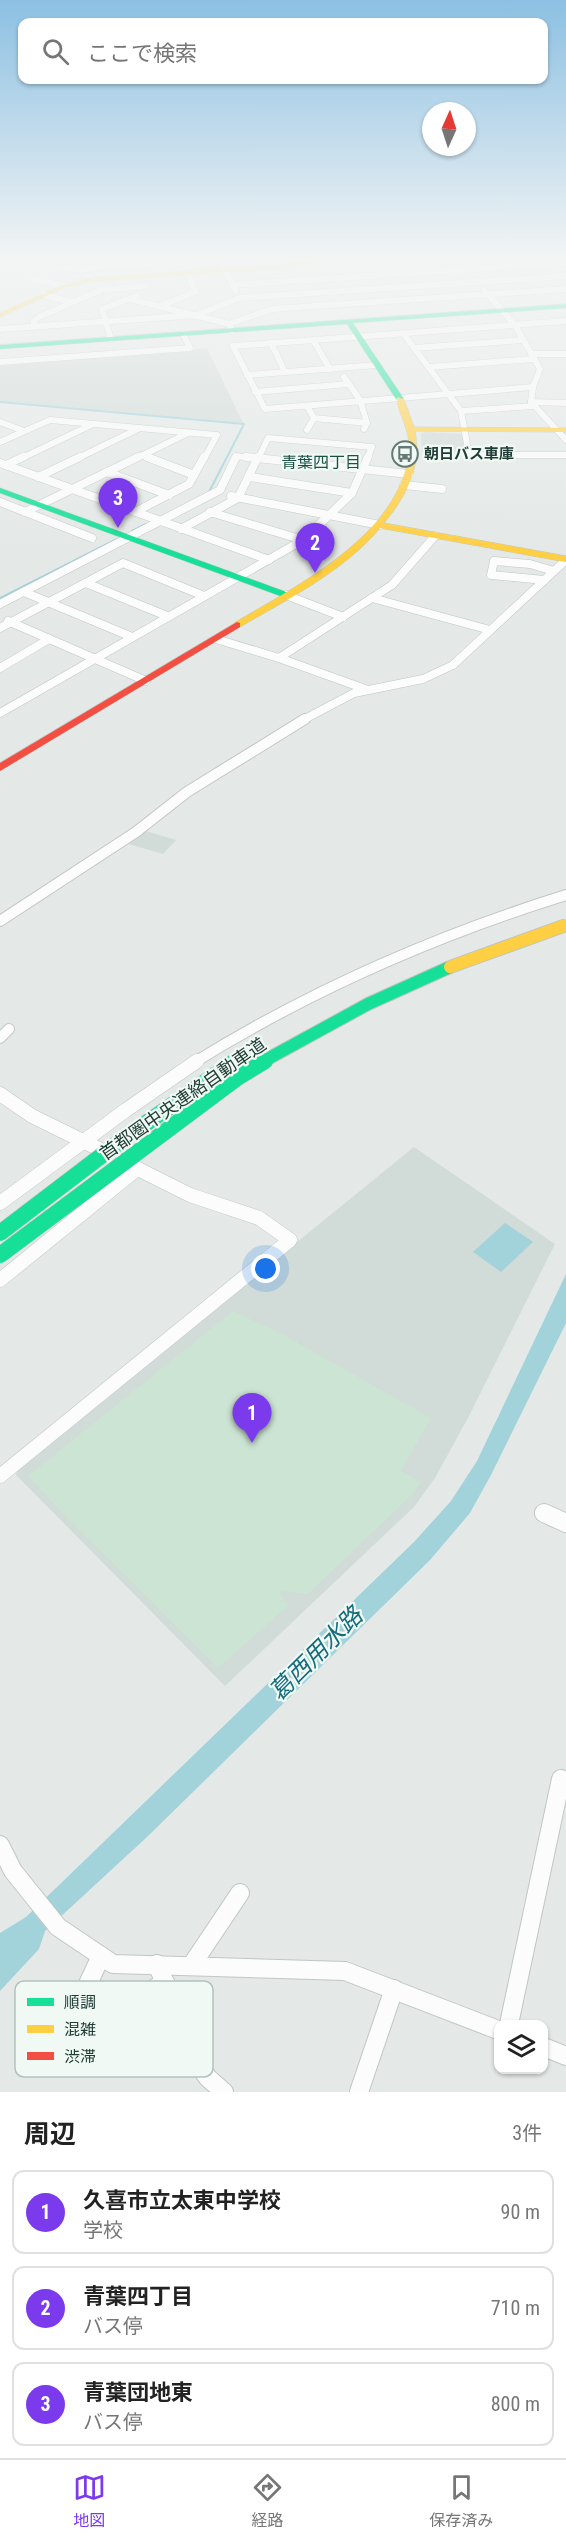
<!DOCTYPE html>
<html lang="ja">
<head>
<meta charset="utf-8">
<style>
  body { margin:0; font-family:"Roboto Condensed","Noto Sans JP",sans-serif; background:#f6f6f6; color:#222 }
  .controls { position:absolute; right:18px; bottom:18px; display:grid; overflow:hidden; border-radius:12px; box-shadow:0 2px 4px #0004 }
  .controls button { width:54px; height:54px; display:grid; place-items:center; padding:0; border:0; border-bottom:2px solid #e0e0e0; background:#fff; color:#222; font:30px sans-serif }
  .compass { position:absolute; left:422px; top:102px; width:54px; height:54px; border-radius:50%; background:#fff; box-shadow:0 2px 4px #0004; rotate:3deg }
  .you { position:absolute; left:266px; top:1269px; width:21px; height:21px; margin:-15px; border:4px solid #fff; border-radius:50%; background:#1a73e8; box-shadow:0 0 0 9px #1a73e833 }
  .badge { display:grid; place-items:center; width:39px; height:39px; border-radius:50%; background:#7c3aed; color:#fff; font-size:20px; font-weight:700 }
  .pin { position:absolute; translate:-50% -50px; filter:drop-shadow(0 2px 3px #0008) }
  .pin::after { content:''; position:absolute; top:32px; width:21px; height:18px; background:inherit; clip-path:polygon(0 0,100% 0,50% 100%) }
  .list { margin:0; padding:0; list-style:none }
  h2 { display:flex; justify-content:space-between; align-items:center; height:78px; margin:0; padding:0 24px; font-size:26px }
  h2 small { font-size:20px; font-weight:400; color:#767676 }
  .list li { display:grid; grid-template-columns:39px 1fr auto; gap:18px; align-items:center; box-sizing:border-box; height:84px; margin:0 12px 12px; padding:0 12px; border:2px solid #e0e0e0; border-radius:12px }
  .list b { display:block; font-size:22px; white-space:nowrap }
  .list p { margin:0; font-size:20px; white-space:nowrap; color:#767676 }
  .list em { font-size:20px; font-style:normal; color:#767676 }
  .icon { flex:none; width:33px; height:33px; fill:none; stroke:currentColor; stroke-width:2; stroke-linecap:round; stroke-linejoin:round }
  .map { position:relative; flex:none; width:566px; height:2092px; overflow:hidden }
  .search { position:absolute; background:#fff; box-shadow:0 2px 4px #0004; left:18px; right:18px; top:18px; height:66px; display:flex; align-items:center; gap:15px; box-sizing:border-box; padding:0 21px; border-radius:12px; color:#767676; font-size:22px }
  .sheet { height:366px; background:#fff }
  nav { display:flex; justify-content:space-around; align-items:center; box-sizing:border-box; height:84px; border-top:2px solid #e0e0e0; background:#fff; font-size:16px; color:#767676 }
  nav a { display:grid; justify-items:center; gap:3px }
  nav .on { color:#7c3aed }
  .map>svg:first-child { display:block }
  .built { fill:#d1dbd7 }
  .green { fill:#cce4d3 }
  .water { fill:#a2d2da }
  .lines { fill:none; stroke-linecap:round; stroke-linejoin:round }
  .stream { stroke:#a2d2da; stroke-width:2 }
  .street-far4-casing { stroke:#c1c6c4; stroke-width:7 }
  .street-far3-casing { stroke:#c1c6c4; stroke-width:9 }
  .street-far2-casing { stroke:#c1c6c4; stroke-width:12 }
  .street-far1-casing { stroke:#c1c6c4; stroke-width:15 }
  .street-casing { stroke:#c1c6c4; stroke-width:20 }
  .fast-casing { stroke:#bfc7c4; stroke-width:1 }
  .slow-casing { stroke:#bfc7c4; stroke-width:1 }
  .jam-casing { stroke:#bfc7c4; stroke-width:1 }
  .street-far4 { stroke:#fbfcfb; stroke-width:6 }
  .street-far3 { stroke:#fbfcfb; stroke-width:8 }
  .street-far2 { stroke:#fbfcfb; stroke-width:10 }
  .street-far1 { stroke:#fbfcfb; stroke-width:14 }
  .street { stroke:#fbfcfb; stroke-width:18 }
  .fast { fill:#16e098; fill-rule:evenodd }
  .slow { fill:#ffcf43; fill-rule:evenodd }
  .jam { fill:#f24e42; fill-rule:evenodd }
  .fast-bridge-far1-casing { stroke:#bcc5c3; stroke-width:14; stroke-linecap:butt }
  .fast-bridge-casing { stroke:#bcc5c3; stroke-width:17; stroke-linecap:butt }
  .slow-bridge-casing { stroke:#bcc5c3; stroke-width:14; stroke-linecap:butt }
  .fast-bridge-far1 { stroke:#16e098; stroke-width:12 }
  .fast-bridge { stroke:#16e098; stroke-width:16 }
  .slow-bridge { stroke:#ffcf43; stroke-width:12 }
  .labels { text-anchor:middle; stroke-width:4.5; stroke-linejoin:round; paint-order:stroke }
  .far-poi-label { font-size:15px; font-weight:bold; fill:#203e36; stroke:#f1f9f5; text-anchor:start }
  .far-neighbourhood-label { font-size:16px; fill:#1b5144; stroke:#f1f9f5 }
  .street-label { font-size:18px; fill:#203e36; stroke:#f1f9f5 }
  .near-water-label { font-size:24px; font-style:italic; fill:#176c7d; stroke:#f1f9f5 }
  .key { fill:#f1f9f5; stroke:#b2c1bc; stroke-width:1.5 }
  .key-label { font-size:16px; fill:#203e36 }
</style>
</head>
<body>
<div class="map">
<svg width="566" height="2092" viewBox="0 0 566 2092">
  <rect width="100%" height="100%" fill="#e4e9e7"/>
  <g class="built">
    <path d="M207,348L243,423L0,402V363Z"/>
    <path d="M425,432L462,434L465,453L422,452L421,434Z"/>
    <path d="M146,831L176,840L163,854L129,844Z"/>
    <path d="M414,1147L555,1244L469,1416L435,1478L414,1507L225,1686L16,1475L18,1469Z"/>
  </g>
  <path class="green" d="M233,1311L280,1333L431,1418L401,1471L421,1482L413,1494L308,1594L279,1591L288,1606L218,1668L69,1520L28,1476Z"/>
  <g class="water">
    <path d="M505,1223L533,1242L501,1272L473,1252Z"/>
    <path d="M566,1274V1323L491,1475L470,1513L430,1560L147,1837L45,1931L39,1949L0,1991V1933L26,1917L414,1542L451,1501L477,1461Z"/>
  </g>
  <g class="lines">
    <g class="stream">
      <path d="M0,402L244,424L209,492"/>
      <path d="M132,531L146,524"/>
      <path d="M0,598L117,539"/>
    </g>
    <g class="street-far4-casing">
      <g id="street-far4">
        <path d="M384,260L457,258"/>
        <path d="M58,267L84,270L105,266L219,260L236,291"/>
        <path d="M280,267L278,263L291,257"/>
        <path d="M33,279L65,286"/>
        <path d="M233,285L566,263"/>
        <path d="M484,290L515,325L540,369L533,387L531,402L566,440"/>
        <path d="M44,295L72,302"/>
        <path d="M130,299L229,324"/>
        <path d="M160,306L195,292L188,273"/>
        <path d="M34,327V321L39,317L101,290L146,286"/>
        <path d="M0,329L197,315L239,298L566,276"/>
        <path d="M232,331L229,324L272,309L566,289"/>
        <path d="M403,333L461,411L469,455H566"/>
        <path d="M111,339L102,309L137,296"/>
        <path d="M313,340L330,369"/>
        <path d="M271,343L285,372"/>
        <path d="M414,348L522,340"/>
        <path d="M531,354H566"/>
        <path d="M0,362L190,348L183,334"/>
        <path d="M429,367L533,359"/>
        <path d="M247,375L377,365"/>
        <path d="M344,377L360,400L367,423L364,429"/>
        <path d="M533,387L265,409L233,346L566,321"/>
        <path d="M255,392L348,384"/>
        <path d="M531,402L566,403"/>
        <path d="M307,406L314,418L367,423"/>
        <path d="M461,411L535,406"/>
        <path d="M0,422L24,431"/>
        <path d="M307,430L314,418"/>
        <path d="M0,442L50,420L217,435L204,459"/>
        <path d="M142,455L151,459"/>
        <path d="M20,459L91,425"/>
        <path d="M76,459L140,428"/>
        <path d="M135,459L188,433"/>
        <path d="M235,459L236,456L260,459"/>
        <path d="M258,459L268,438L372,447L367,459"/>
      </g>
    </g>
    <g class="street-far3-casing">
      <g id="street-far3">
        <path d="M147,457L194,475"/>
        <path d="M246,457L409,474"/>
        <path d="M0,463L269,560"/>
        <path d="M6,465L23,457"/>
        <path d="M107,472L169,495"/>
        <path d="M38,477L80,457"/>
        <path d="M250,477L352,493"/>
        <path d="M404,485L442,489"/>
        <path d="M231,496L380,525"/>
        <path d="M0,502L92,538"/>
        <path d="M25,512L138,457"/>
        <path d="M135,512L189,484L204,457"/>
        <path d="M210,512L303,540"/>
        <path d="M181,529L238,498L258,457"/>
        <path d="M544,580L491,575L494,561L530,564L554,571"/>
        <path d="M86,583L167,616"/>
        <path d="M24,592L132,637"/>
        <path d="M286,595L343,617"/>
        <path d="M372,598L490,630"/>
        <path d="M0,604L220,490L236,457"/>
        <path d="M8,621L146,681"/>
        <path d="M0,628L123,563L204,596"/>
        <path d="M216,639L279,658L368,690"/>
        <path d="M279,658L392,585L435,536"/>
        <path d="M0,668L49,639"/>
        <path d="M0,713L303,540L352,493L368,457"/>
        <path d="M303,720L354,693L423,679L453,665L566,560"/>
      </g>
    </g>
    <g class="street-far2-casing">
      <g id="street-far2">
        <path d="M0,921L136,832L187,792L305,719"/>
        <path d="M0,1038L9,1029"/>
        <path d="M195,1062C311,990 435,936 566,895"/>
      </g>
    </g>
    <g class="street-far1-casing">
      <g id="street-far1">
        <path d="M0,1094L32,1116L107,1153"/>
        <path d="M0,1203L126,1110L197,1061"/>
        <path d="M0,1280L137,1169"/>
        <path d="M0,1476L290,1240L259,1218L190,1195L122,1161"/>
      </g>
    </g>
    <g class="street-casing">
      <g id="street">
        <path d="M544,1513L566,1523"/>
        <path d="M0,1845L13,1871L58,1927L113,1964L345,1971L498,2030"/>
        <path d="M157,1964L172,2000L181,2041L208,2078L224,2092"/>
        <path d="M191,1966L240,1893"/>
        <path d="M509,2024L561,1779L566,1781"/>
        <path d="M66,2031L101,1956"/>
        <path d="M544,2047L566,2056"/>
        <path d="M123,2060L152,1990L165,1982"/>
        <path d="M359,2092L394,1989"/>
      </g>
    </g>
    <g class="fast-casing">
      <g id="fast">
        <path d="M566,304V308L353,323L404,399L400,401L396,399L347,324L0,349V345Z"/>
        <path d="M0,488L289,593L291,595L283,597L0,493Z"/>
      </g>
    </g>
    <g class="slow-casing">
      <g id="slow">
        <path d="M332,257H346L303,267L95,281L67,287L0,317V313L63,285L95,277L303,263Z"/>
        <path d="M397,397L404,399L414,427L566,428V432L415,431C422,466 406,497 384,523L566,556V562L380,528C344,571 288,599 240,627H234V623C298,585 402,534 409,450C411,431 397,413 397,397Z"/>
      </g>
    </g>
    <g class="jam-casing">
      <path id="jam" d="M237,622L240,623V627L0,771V763Z"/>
    </g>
    <use href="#street-far4" class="street-far4"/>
    <use href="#street-far3" class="street-far3"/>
    <use href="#street-far2" class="street-far2"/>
    <use href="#street-far1" class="street-far1"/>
    <use href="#street" class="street"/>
    <use href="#fast" class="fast"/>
    <use href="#slow" class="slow"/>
    <use href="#jam" class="jam"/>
    <g class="fast-bridge-far1-casing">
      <path id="fast-bridge-far1" d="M262,1062L368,1004L450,967"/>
    </g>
    <g class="fast-bridge-casing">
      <g id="fast-bridge">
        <path d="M0,1233L122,1140L234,1062"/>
        <path d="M0,1255L237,1078L265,1061"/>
      </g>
    </g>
    <g class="slow-bridge-casing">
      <path id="slow-bridge" d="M450,967L566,925"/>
    </g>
    <use href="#fast-bridge-far1" class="fast-bridge-far1"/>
    <use href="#fast-bridge" class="fast-bridge"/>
    <use href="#slow-bridge" class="slow-bridge"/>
  </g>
  <linearGradient id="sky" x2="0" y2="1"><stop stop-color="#8cc0e2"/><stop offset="0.47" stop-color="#f3f5f4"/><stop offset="1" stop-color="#f3f5f4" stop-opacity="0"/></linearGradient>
  <rect width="566" height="550" fill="url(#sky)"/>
  <defs>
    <g id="bus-ring" transform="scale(1.35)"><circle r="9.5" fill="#f1f9f5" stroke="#657a74" stroke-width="1.5"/><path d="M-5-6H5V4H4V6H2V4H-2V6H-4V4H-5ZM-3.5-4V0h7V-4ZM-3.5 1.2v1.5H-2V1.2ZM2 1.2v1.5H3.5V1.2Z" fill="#657a74"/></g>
  </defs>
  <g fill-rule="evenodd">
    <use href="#bus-ring" x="405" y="454"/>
  </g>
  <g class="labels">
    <g class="far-poi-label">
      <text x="424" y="459">朝日バス車庫</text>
    </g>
    <g class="far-neighbourhood-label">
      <text x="321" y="468">青葉四丁目</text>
    </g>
    <g class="street-label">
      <text transform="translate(183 1099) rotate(-35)" y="6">首都圏中央連絡自動車道</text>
    </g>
    <g class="near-water-label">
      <text transform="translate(316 1654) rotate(-45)" y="8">葛西用水路</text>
    </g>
  </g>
  <rect x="15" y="1981" width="198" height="96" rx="9" class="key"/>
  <rect x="27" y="1998" width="27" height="8" fill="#16e098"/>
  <rect x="27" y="2025" width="27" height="8" fill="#ffcf43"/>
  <rect x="27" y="2052" width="27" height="8" fill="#f24e42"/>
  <g class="key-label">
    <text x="64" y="2008">順調</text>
    <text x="64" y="2035">混雑</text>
    <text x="64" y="2062">渋滞</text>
  </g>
</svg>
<div class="controls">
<button><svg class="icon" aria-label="layers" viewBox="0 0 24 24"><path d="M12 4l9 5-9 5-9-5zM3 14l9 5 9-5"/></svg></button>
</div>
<svg class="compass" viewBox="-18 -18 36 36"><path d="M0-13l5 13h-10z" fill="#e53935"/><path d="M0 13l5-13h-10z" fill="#767676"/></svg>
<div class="you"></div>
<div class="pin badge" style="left:252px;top:1443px">1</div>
<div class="pin badge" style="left:315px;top:573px">2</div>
<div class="pin badge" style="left:118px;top:528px">3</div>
<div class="search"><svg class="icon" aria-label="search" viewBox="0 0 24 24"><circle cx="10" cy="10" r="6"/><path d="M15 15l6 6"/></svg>ここで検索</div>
</div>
<section class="sheet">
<h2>周辺<small>3件</small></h2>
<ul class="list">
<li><span class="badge">1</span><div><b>久喜市立太東中学校</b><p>学校</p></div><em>90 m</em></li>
<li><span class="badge">2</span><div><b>青葉四丁目</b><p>バス停</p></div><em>710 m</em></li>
<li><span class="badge">3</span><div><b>青葉団地東</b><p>バス停</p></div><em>800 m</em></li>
</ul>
</section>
<nav>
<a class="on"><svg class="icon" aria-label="map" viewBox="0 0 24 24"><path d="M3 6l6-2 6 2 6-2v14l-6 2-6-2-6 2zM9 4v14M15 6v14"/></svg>地図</a>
<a><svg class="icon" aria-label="directions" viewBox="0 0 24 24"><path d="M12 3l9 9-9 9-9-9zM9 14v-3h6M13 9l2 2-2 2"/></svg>経路</a>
<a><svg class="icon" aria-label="saved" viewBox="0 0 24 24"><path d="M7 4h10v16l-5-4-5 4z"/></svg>保存済み</a>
</nav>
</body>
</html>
